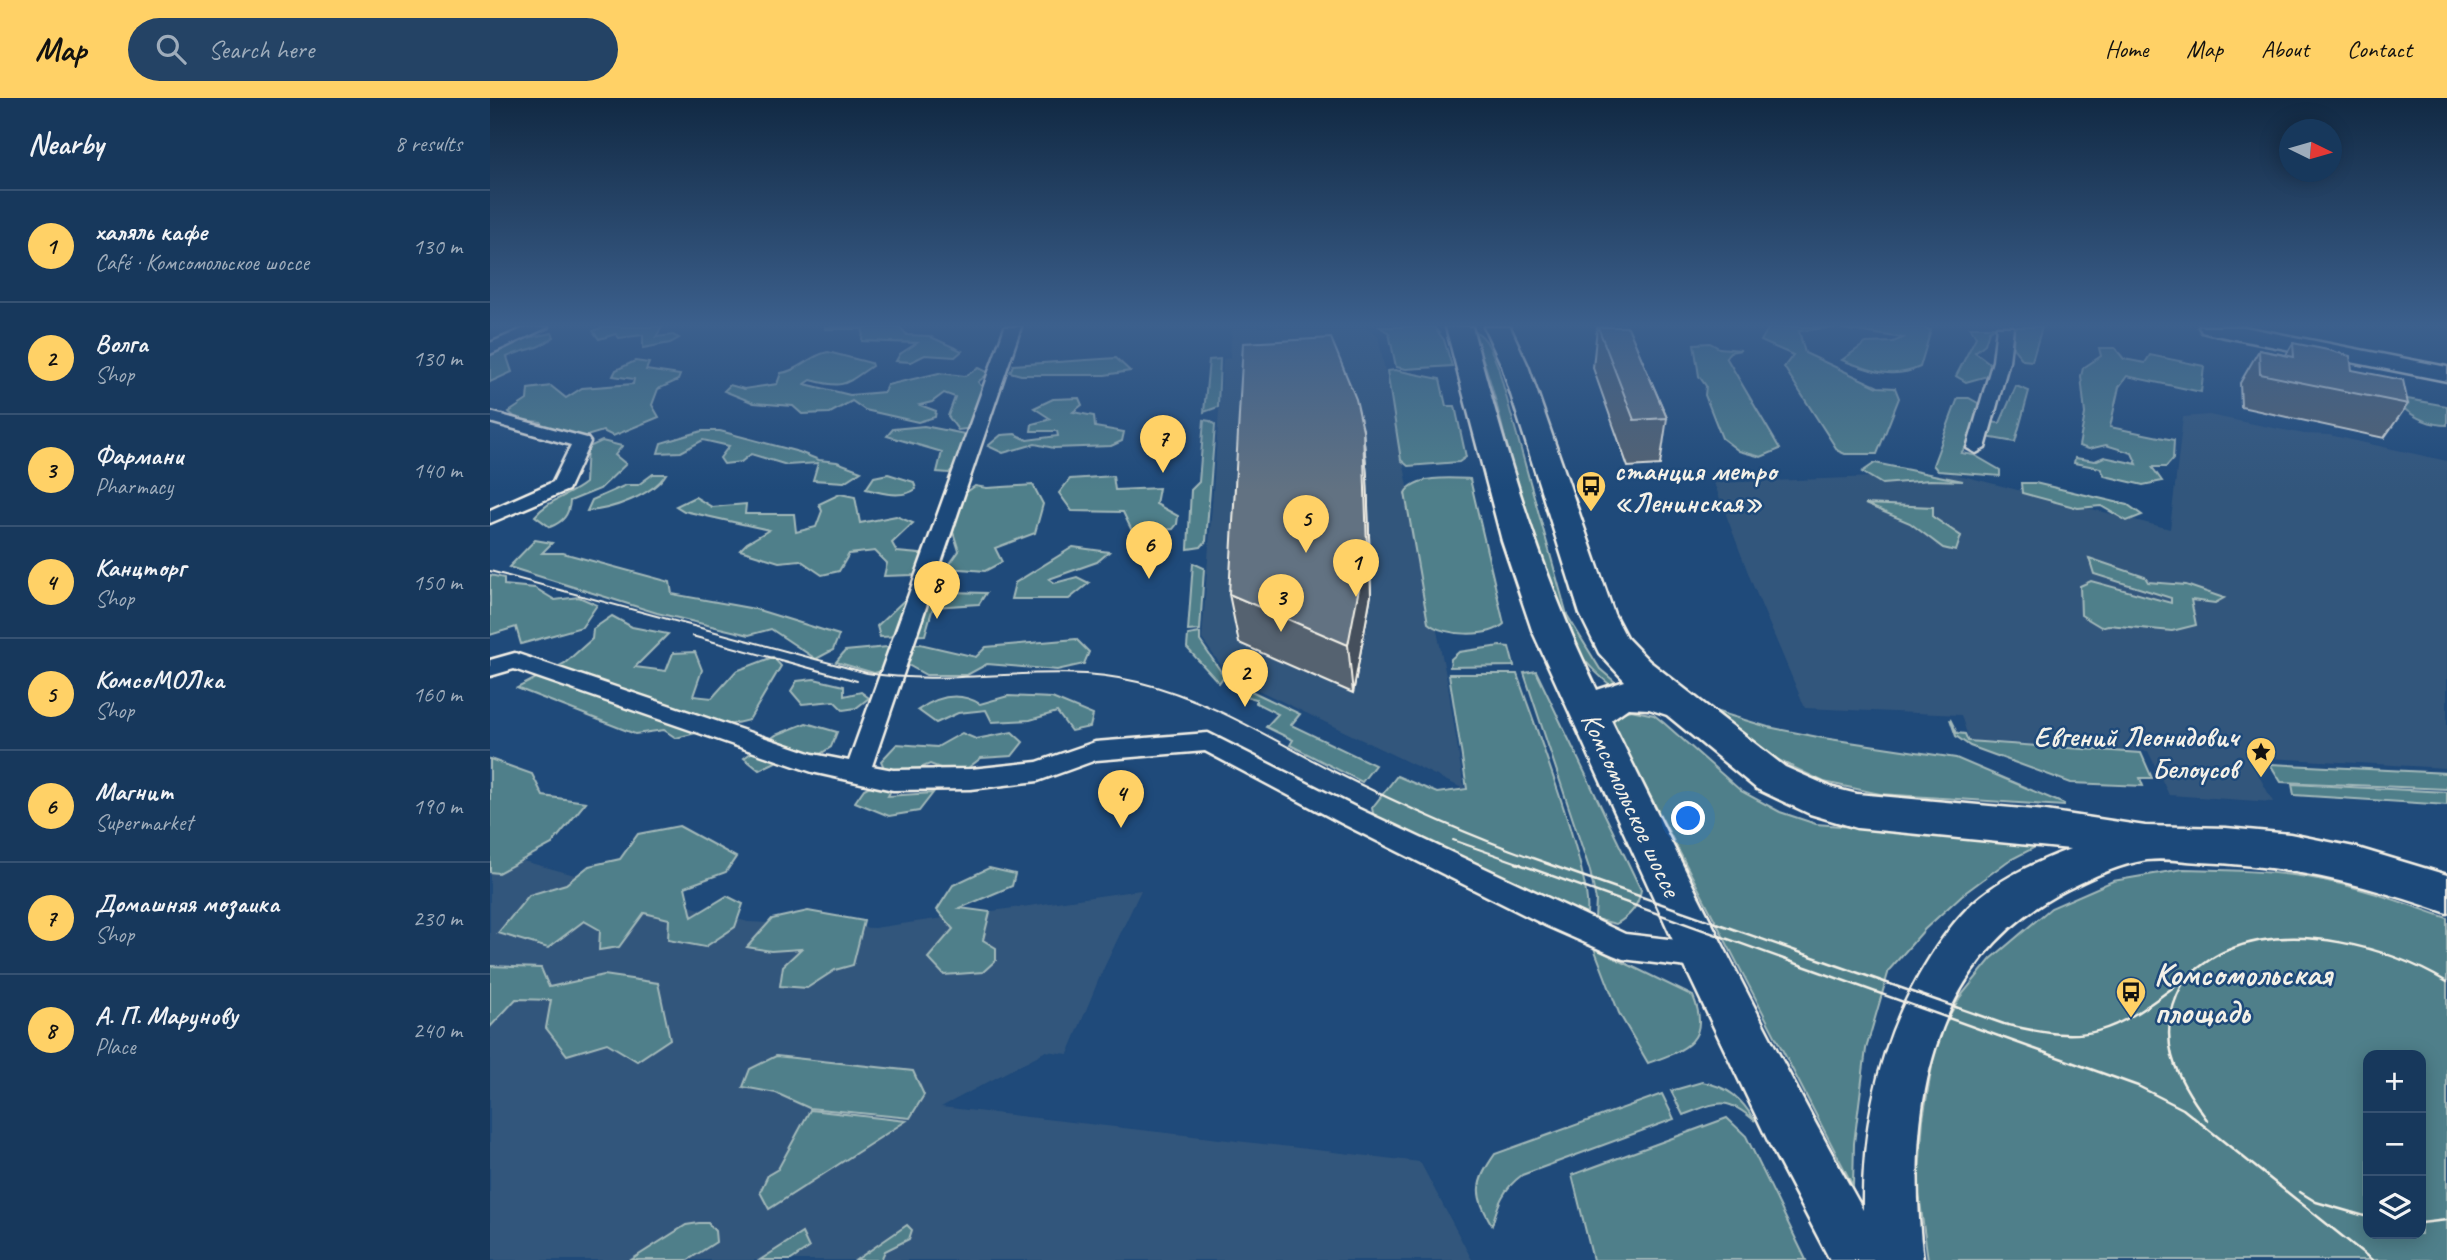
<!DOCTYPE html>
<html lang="en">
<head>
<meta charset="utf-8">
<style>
  body { margin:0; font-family:Caveat,sans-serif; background:#244365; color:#f1f3f6 }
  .controls { position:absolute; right:21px; bottom:21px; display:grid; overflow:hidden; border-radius:14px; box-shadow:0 4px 18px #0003 }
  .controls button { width:63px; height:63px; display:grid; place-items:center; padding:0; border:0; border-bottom:2px solid #365272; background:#17385c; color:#f1f3f6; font:35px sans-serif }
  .compass { position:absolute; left:1789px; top:21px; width:63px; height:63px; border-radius:50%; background:#17385c; box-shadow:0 4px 18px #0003; rotate:95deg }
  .you { position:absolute; left:1199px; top:721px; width:24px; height:24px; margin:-18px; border:5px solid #fff; border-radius:50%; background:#1a73e8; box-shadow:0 0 0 10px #1a73e833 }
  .badge { display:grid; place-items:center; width:46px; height:46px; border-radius:50%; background:#ffd166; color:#111; font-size:23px; font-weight:700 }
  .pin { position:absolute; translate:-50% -58px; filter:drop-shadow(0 2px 4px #0008) }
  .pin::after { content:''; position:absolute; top:37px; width:24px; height:21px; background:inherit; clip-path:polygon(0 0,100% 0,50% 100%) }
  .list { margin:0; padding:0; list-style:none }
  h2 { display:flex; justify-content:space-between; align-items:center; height:91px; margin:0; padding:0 28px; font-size:30px }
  h2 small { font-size:23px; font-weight:400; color:#9eacbb }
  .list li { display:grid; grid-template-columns:46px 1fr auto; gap:21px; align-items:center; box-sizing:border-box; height:112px; padding:0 28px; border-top:2px solid #365272 }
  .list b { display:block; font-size:26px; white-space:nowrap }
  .list p { margin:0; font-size:23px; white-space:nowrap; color:#9eacbb }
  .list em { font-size:23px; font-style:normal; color:#9eacbb }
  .icon { flex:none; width:38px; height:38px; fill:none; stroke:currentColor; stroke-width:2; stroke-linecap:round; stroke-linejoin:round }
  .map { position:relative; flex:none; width:1957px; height:1162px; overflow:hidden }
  header { display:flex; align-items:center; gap:42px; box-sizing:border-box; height:98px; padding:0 35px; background:#ffd166; color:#111 }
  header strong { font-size:33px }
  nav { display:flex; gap:38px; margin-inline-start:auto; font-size:24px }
  .search { width:490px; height:63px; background:#244365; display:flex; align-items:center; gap:18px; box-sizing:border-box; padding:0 24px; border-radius:38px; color:#9eacbb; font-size:26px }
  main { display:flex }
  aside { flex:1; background:#17385c }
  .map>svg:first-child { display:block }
  .built { fill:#33567c }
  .green { fill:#4f7f8a; stroke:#a2b8b9; stroke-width:2; fill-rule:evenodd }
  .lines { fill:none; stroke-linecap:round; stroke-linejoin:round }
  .minor-casing { stroke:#f4f1e8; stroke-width:5 }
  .secondary-casing { stroke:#f4f1e8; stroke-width:5 }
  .primary-casing { stroke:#f4f1e8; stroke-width:5 }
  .minor { fill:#1f4a7a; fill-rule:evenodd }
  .secondary { fill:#1f4a7a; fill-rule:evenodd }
  .primary { fill:#1f4a7a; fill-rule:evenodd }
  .tram-far1 { stroke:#f4f1e8; stroke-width:2 }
  .tram { stroke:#f4f1e8; stroke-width:2.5 }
  .wall { fill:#546270; stroke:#f4f1e8; stroke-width:2 }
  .shaded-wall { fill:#45505b; stroke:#f4f1e8; stroke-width:2 }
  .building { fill:#627282; stroke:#f4f1e8; stroke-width:2 }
  .labels { text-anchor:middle; stroke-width:5; stroke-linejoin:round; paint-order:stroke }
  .poi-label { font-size:28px; font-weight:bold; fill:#f4f1e8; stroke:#1f4a7a; text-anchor:start }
  .street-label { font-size:28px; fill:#f4f1e8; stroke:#1f4a7a }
  .near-poi-label { font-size:33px; font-weight:bold; fill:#f4f1e8; stroke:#1f4a7a; text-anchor:start }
</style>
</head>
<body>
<header>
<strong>Map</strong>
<div class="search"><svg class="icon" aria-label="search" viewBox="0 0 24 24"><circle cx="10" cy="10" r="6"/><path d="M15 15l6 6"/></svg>Search here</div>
<nav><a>Home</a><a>Map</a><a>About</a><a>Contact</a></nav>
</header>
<main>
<aside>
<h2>Nearby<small>8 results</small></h2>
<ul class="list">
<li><span class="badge">1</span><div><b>халяль кафе</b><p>Café · Комсомольское шоссе</p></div><em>130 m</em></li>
<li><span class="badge">2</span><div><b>Волга</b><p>Shop</p></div><em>130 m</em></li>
<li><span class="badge">3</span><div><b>Фармани</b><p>Pharmacy</p></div><em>140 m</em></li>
<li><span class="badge">4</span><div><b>Канцторг</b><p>Shop</p></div><em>150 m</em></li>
<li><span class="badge">5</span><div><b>КомсоМОЛка</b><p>Shop</p></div><em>160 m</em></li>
<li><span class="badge">6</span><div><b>Магнит</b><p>Supermarket</p></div><em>190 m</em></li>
<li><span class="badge">7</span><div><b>Домашняя мозаика</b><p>Shop</p></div><em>230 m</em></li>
<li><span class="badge">8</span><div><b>А. П. Марунову</b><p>Place</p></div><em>240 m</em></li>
</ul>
</aside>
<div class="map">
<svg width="1957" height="1162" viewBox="0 0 1957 1162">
  <rect width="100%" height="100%" fill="#1f4a7a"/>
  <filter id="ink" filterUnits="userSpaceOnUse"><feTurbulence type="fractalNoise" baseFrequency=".0143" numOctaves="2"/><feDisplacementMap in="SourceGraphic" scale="14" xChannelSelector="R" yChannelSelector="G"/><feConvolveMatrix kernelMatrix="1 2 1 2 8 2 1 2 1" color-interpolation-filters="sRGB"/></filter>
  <g filter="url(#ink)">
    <g class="built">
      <path d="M742,229H874L888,238L958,588L974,691L739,578L712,541L733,261L740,260Z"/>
      <path d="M1719,317L1814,336L1839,337L1957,363V670L1759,659L1783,704L1679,697L1658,653L1479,642L1471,617L1315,610L1262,485L1224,385L1465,376L1680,431L1693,319Z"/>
      <path d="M0,754L258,824L384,830L651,792L610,878L578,956L556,953L451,1009L930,1064L982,1162H0Z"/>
    </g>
    <g class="green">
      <path d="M113,229H172L166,239L183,237L189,240L180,245L153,250V237L129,240L126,236L109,241L103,233Z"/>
      <path d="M335,229H410L417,237L439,238L472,253L465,259L435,257L421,264L406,263L410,256L427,245L372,243L373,231H335Z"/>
      <path d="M890,229H944L954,242L962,268L916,271L906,269L899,235Z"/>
      <path d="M1279,229H1346L1309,233L1315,255L1388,289L1405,290L1409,300L1387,356H1355L1348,353L1294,269L1303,257L1271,243Z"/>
      <path d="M1357,229H1431L1441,232L1430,269C1402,282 1379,272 1352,262L1376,245L1403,244L1413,240L1353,231Z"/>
      <path d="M1480,229H1506L1499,233L1495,246L1485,254L1502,267L1501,277L1476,284L1466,278L1486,239Z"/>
      <path d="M1524,229H1552L1542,263L1533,262L1523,250Z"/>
      <path d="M986,234C998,240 1003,257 1008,269L1077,517L1110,571L1132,590L1125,591C1114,582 1103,573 1094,561C1028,472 1026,339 984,237Z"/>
      <path d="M62,235L64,239C46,253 37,250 17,259L22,274L0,284V257L33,241Z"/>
      <path d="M1220,245L1229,250L1251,252L1240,254L1236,259L1290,351L1271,359L1249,353L1232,340L1215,297L1216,288L1209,278L1204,246Z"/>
      <path d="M1609,250H1625L1634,261L1655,265L1660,257L1714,268L1711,294L1637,278L1629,289L1620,329L1684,342L1683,361L1676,369H1662L1672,383L1653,387L1615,378L1610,370L1584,365L1585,360L1605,363L1614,359L1647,366L1642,355L1616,347L1599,351L1589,348L1595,316L1591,278L1593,270L1611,258Z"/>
      <path d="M338,254L381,265L382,268C354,287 354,291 321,282L315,286L360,297L394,294L397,287L449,275L475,278L489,270L499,275L488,284L495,293L484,330L468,332L458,318L465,299L454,295L442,304L430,307L446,313L445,319L428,324L375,312L362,303L340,315L312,316L303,308L264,305L234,293L240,287L254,291L287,286L291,275C307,274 320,257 338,254Z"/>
      <path d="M626,260L640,273L615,277H531L520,274L523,267Z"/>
      <path d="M730,261L728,309L714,314L719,262Z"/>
      <path d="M145,263L159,265L156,272L190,277L188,282L168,291L162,307L169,319L123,338L113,333L83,342H56L48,335L51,324L28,322L19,314L37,302L38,291L61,288L76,300L92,290L143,286L144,281L123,278L126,272Z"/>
      <path d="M905,272L950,281L956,308H965L976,359L969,364L918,368L911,362L897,273Z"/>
      <path d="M1526,288L1539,293L1525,344L1485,337L1471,355L1484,357L1510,372V378L1448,373L1443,367L1468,300H1479L1488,305L1487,323L1510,325Z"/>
      <path d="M1912,300L1957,308V327C1940,327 1925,320 1912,309Z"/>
      <path d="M563,301L589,300L592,307L583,314L604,318L605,329L634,334L632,343L621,348L564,350L545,346L513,355L498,348L511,337L525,336L537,342L568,338L567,333H541L542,326L561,321L544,310Z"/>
      <path d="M714,322L720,323L725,327L716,443L711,449L698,451L701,392L709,384Z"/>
      <path d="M434,328L480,337L475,357L459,375L447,374L452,354L397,338L403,331Z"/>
      <path d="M212,333H230L309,354L329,362L347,364L371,373L354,384L323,382L328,365L297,367L261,356L251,364L234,366L230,360L239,348L213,342L191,354L168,355L171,345Z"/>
      <path d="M112,343L132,348L125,357L136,366L110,391L80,403C79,417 73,424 60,429L45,418C58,402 79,398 95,385L97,350Z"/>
      <path d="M1385,365L1473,383L1440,382L1392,386L1372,374Z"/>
      <path d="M163,376H176C163,397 121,412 97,413L102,402L136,387H148Z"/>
      <path d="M398,376L424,384L426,391C412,401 391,395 376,391L384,379Z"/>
      <path d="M623,378L625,392L669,390L666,406L688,418L687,426L683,431L643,435L633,414L582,413L569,395L580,381Z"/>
      <path d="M980,381L1014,526C998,540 953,538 938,525L915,395C925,377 962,380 980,381Z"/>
      <path d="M1531,385H1545L1638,407L1652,417L1637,423L1611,408L1588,410L1532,395Z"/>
      <path d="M543,387L553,406L545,435L505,450L512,464L495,473L457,470L469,453L463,434L474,396L485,388L497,390Z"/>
      <path d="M350,396L365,399L370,425L406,418L423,425L402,445L407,454L440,457L438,467L424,477L394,478L397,465L385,453L359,456L349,473L332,477L310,462L289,464L250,452L257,445L279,432L194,413L186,408L205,399L222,409L256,406L255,416H304L306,434L326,429L332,413L329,406Z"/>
      <path d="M1375,406L1443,409V419L1471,438L1466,453L1453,450L1420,425Z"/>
      <path d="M45,442L62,445L52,455H73L180,484L182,496L265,511L349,537L343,552L326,561L281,531L259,537L167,515L19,469Z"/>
      <path d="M583,449L619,454L607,464L559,481L565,485L587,479L599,485L579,501H521L525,485Z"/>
      <path d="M1599,460L1655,479L1658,484L1696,487L1734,500L1725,505L1701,502L1706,527L1682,533L1618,527L1611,529L1591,517L1590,488L1601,483L1681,505V500L1604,476Z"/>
      <path d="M703,465L714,470L710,532L698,533Z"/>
      <path d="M0,477L14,480V487L45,490L65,502L89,499L107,507L92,529L31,546L26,529L0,537Z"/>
      <path d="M424,493L496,495L489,506L443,509L435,537L390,539L387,528Z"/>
      <path d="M122,518L142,529L178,536L145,569L176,573L183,555L205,554L212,572L203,598L222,600L246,573L283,559L291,568L259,622L186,640L174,632L145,636L27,590L75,565L102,541L103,531Z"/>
      <path d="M710,535V543L734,578L729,585L697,550L698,537Z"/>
      <path d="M586,541L599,554L594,566L567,572L497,566L477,577H436L418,567L384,575L346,564L355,553L430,546L486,559L496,549Z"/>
      <path d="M1010,548L1019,549L1024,568L960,569L961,561L969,554Z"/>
      <path d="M1046,573L1151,792C1148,809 1140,818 1126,826L1105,821L1106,802L1100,773L1034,575Z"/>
      <path d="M959,576H1027C1040,615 1108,791 1096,819L884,720L882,710L907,678L947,695L977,691Z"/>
      <path d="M324,581L354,588V598L371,594L379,600L366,610L353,612L344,603L312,606L301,593L307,583Z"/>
      <path d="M757,591L810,616L801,627L885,667L872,684L800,647L803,642L776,629L788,616L766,605V601L752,597Z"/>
      <path d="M518,598L562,600L603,617L600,629L581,633L567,614L540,622L502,624L496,612L468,615L446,625L428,612C448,598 469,593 490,606Z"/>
      <path d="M1218,611L1278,629L1333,640L1466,660L1574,706V708L1390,696L1334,684L1284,660Z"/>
      <path d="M1141,612L1164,617L1174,625L1251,693L1290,714L1326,726L1555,744L1518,763L1472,797L1435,831L1399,872L1376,951L1364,1045L1363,1088L1125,630L1123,621L1126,616Z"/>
      <path d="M1460,621L1467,635L1475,636L1478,643L1651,655L1662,680H1650L1653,688L1581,685L1480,648L1466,638Z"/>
      <path d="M316,625L347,634L341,649L321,662L300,657L269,672L254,660L286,637Z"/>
      <path d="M522,634L533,644L522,658L491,660L469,677L440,666L408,679L398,698L443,695L429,713L399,718L365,704L374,691L398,679L391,663L407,646L447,649L472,635L486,641Z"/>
      <path d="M0,661L42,676L53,698L96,704L62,746L8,775L0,774Z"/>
      <path d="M1780,666L1957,675V691L1791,684Z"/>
      <path d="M1802,686L1957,694V707L1804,697Z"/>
      <path d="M189,728L246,759L236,774L195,789L202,819L237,798L253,806L245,829L215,849L178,842L179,821L154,815L129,849L109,852L110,832L94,823L58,850L8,835L39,797L76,786L99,768L130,761L148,736Z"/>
      <path d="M499,770L525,776L522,788L470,810L500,814L493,842L506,850V862L493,874L454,877L438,860L463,831L447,812L463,787Z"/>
      <path d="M1693,771C1735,772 1776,773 1817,779C1865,787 1912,804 1957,820V1162H1438L1428,1089L1433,1021L1444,956L1453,929L1470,899L1501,861L1561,810L1623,783ZM1878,957H1931V1136H1878Z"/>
      <path d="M318,813L374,823L363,867L345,872L317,890L290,888L293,868L311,851L281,853L257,849L282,821Z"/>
      <path d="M1104,850L1203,898C1222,943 1195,952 1158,965L1129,915Z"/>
      <path d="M0,868L51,870L59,889L114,877L168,885L180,941L147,963L117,945L77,957L56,930L61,902L26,901L0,929Z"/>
      <path d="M286,958L423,973L434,997L420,1020L319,1010L286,995L253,989L260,971Z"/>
      <path d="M1212,984C1239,989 1251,1000 1265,1023C1235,997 1228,1004 1193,1017L1181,993Z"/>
      <path d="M1172,996L1184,1021L1032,1077C1013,1091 1008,1106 1002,1127C984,1096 984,1086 1005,1056Z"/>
      <path d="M320,1012L416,1023L279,1111L270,1094L278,1077L288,1071Z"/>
      <path d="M1237,1020L1256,1038L1316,1162H1103L1082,1077Z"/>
      <path d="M209,1125H218L225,1133L226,1144L198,1162H141L196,1127Z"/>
      <path d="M417,1127L422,1132L419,1141L395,1153L391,1162H366Z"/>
      <path d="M312,1135L319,1150L301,1162H270Z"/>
    </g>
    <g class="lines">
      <g class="minor-casing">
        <g id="minor">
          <path d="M37,229H58L0,256V245Z"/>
          <path d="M515,229H531L382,668L403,672L481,671L547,664L605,644L718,635L869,711L1135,836L1213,845L1223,849L1227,858L1223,867L1213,871L1133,861L1123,857L1057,828L851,725L715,653L606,662L548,683L481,691L403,692L322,674L24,571L0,578V562L25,555L323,656L359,663Z"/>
          <path d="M1507,229H1523L1519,263L1495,350L1486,355L1477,350L1503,263Z"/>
          <path d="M0,314L97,340L100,344L78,392L0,425V412L63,384L81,347L0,324Z"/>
        </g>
      </g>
      <g class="secondary-casing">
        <path id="secondary" d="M1709,229H1754L1957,269V283L1720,236L1712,234Z"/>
      </g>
      <g class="primary-casing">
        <path id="primary" d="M956,229H982C1016,354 1050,475 1107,592L1135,583L1109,555L1090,516L1012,268L994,229H1020L1038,268L1124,516L1136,539L1159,563L1295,669L1343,690L1367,696L1556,713L1655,728L1736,730L1800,736L1864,749L1957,777V815C1876,786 1796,767 1710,764C1692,763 1675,760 1657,762C1629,766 1603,779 1578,791C1436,862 1415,1019 1433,1162H1340L1280,1047L1197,873L1042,532L1012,443ZM1138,610L1159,611L1177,617L1267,691L1320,716L1367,730L1580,751C1549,763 1517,777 1491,798C1471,814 1454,837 1440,859C1391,936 1372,1021 1373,1112C1283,951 1202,787 1121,622Z"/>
      </g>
      <use href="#minor" class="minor"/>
      <use href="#secondary" class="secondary"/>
      <use href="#primary" class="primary"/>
      <g class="tram-far1">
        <path d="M0,473L377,575C467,590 559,562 648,584C719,601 781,641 845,674C915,709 986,741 1060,766"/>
        <path d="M202,538L367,583"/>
        <path d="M963,742L1031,766"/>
      </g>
      <g class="tram">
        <path d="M1026,765L1648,988L1693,1011L1882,1162"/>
        <path d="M1055,765L1514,926C1600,947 1620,937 1689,885C1705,873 1720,859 1738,852C1805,824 1898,849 1957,884"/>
        <path d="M1692,887C1664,940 1685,979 1718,1023"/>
        <path d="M1810,1094L1826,1104L1878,1119"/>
        <path d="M1931,1125L1957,1122"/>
      </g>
    </g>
    <g class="wall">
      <path d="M1107,229H1138L1177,320L1170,367L1138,369L1103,270Z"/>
      <path d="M1803,245L1918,306L1894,340L1751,309L1750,285L1769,252L1796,257Z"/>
      <path d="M873,332L877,379L881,497L863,595L749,545L739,496Z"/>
    </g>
    <path class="shaded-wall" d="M873,332L877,379L881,497L863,595L858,547Z"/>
    <g class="building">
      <path d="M1108,229H1138L1177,320L1144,322Z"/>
      <path d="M841,240L866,301L873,332L877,449L858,547L739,496L753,245Z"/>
      <path d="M1803,245L1838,252L1860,258L1862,272L1913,282L1918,306L1770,276L1769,252L1804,259Z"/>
    </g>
  </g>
  <linearGradient id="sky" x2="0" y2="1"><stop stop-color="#112943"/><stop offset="0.58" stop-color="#3c608d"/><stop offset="1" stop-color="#3c608d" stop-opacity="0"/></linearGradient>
  <rect width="1957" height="392" fill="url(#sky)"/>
  <defs>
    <g id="bus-pin" transform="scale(1.575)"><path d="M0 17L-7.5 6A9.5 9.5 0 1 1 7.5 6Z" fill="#ffd166" stroke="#1f4a7a"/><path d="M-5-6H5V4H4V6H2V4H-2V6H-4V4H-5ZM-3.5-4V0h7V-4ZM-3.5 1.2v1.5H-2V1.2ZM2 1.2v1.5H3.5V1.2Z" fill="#111"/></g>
    <g id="sight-pin" transform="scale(1.575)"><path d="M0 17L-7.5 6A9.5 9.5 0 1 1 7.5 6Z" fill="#ffd166" stroke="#1f4a7a"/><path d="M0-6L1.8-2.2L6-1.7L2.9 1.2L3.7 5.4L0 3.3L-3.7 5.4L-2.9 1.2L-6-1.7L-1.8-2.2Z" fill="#111"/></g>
  </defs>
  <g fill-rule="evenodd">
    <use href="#bus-pin" x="1101" y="388"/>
    <use href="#sight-pin" x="1771" y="654"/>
    <use href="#bus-pin" x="1641" y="894"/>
  </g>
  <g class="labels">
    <g class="poi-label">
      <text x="1124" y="382">станция метро<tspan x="1124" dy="32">«Ленинская»</tspan></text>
      <text x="1748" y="648" text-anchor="end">Евгений Леонидович<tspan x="1748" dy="32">Белоусов</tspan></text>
    </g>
    <g class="street-label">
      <text transform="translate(1142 706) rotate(65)" y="10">Комсомольское шоссе</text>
    </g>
    <g class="near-poi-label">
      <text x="1664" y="887">Комсомольская<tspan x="1664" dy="38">площадь</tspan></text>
    </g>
  </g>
</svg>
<div class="controls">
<button>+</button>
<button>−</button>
<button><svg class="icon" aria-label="layers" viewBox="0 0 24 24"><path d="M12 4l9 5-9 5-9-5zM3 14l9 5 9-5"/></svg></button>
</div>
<svg class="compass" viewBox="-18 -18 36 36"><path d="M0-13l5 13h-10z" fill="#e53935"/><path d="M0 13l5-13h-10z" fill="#9eacbb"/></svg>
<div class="you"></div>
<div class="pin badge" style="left:866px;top:499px">1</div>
<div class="pin badge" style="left:755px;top:609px">2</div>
<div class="pin badge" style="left:791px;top:534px">3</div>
<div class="pin badge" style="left:631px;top:730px">4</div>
<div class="pin badge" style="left:816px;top:455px">5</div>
<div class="pin badge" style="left:659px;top:481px">6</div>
<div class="pin badge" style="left:673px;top:375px">7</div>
<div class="pin badge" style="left:447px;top:521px">8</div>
</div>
</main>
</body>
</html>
